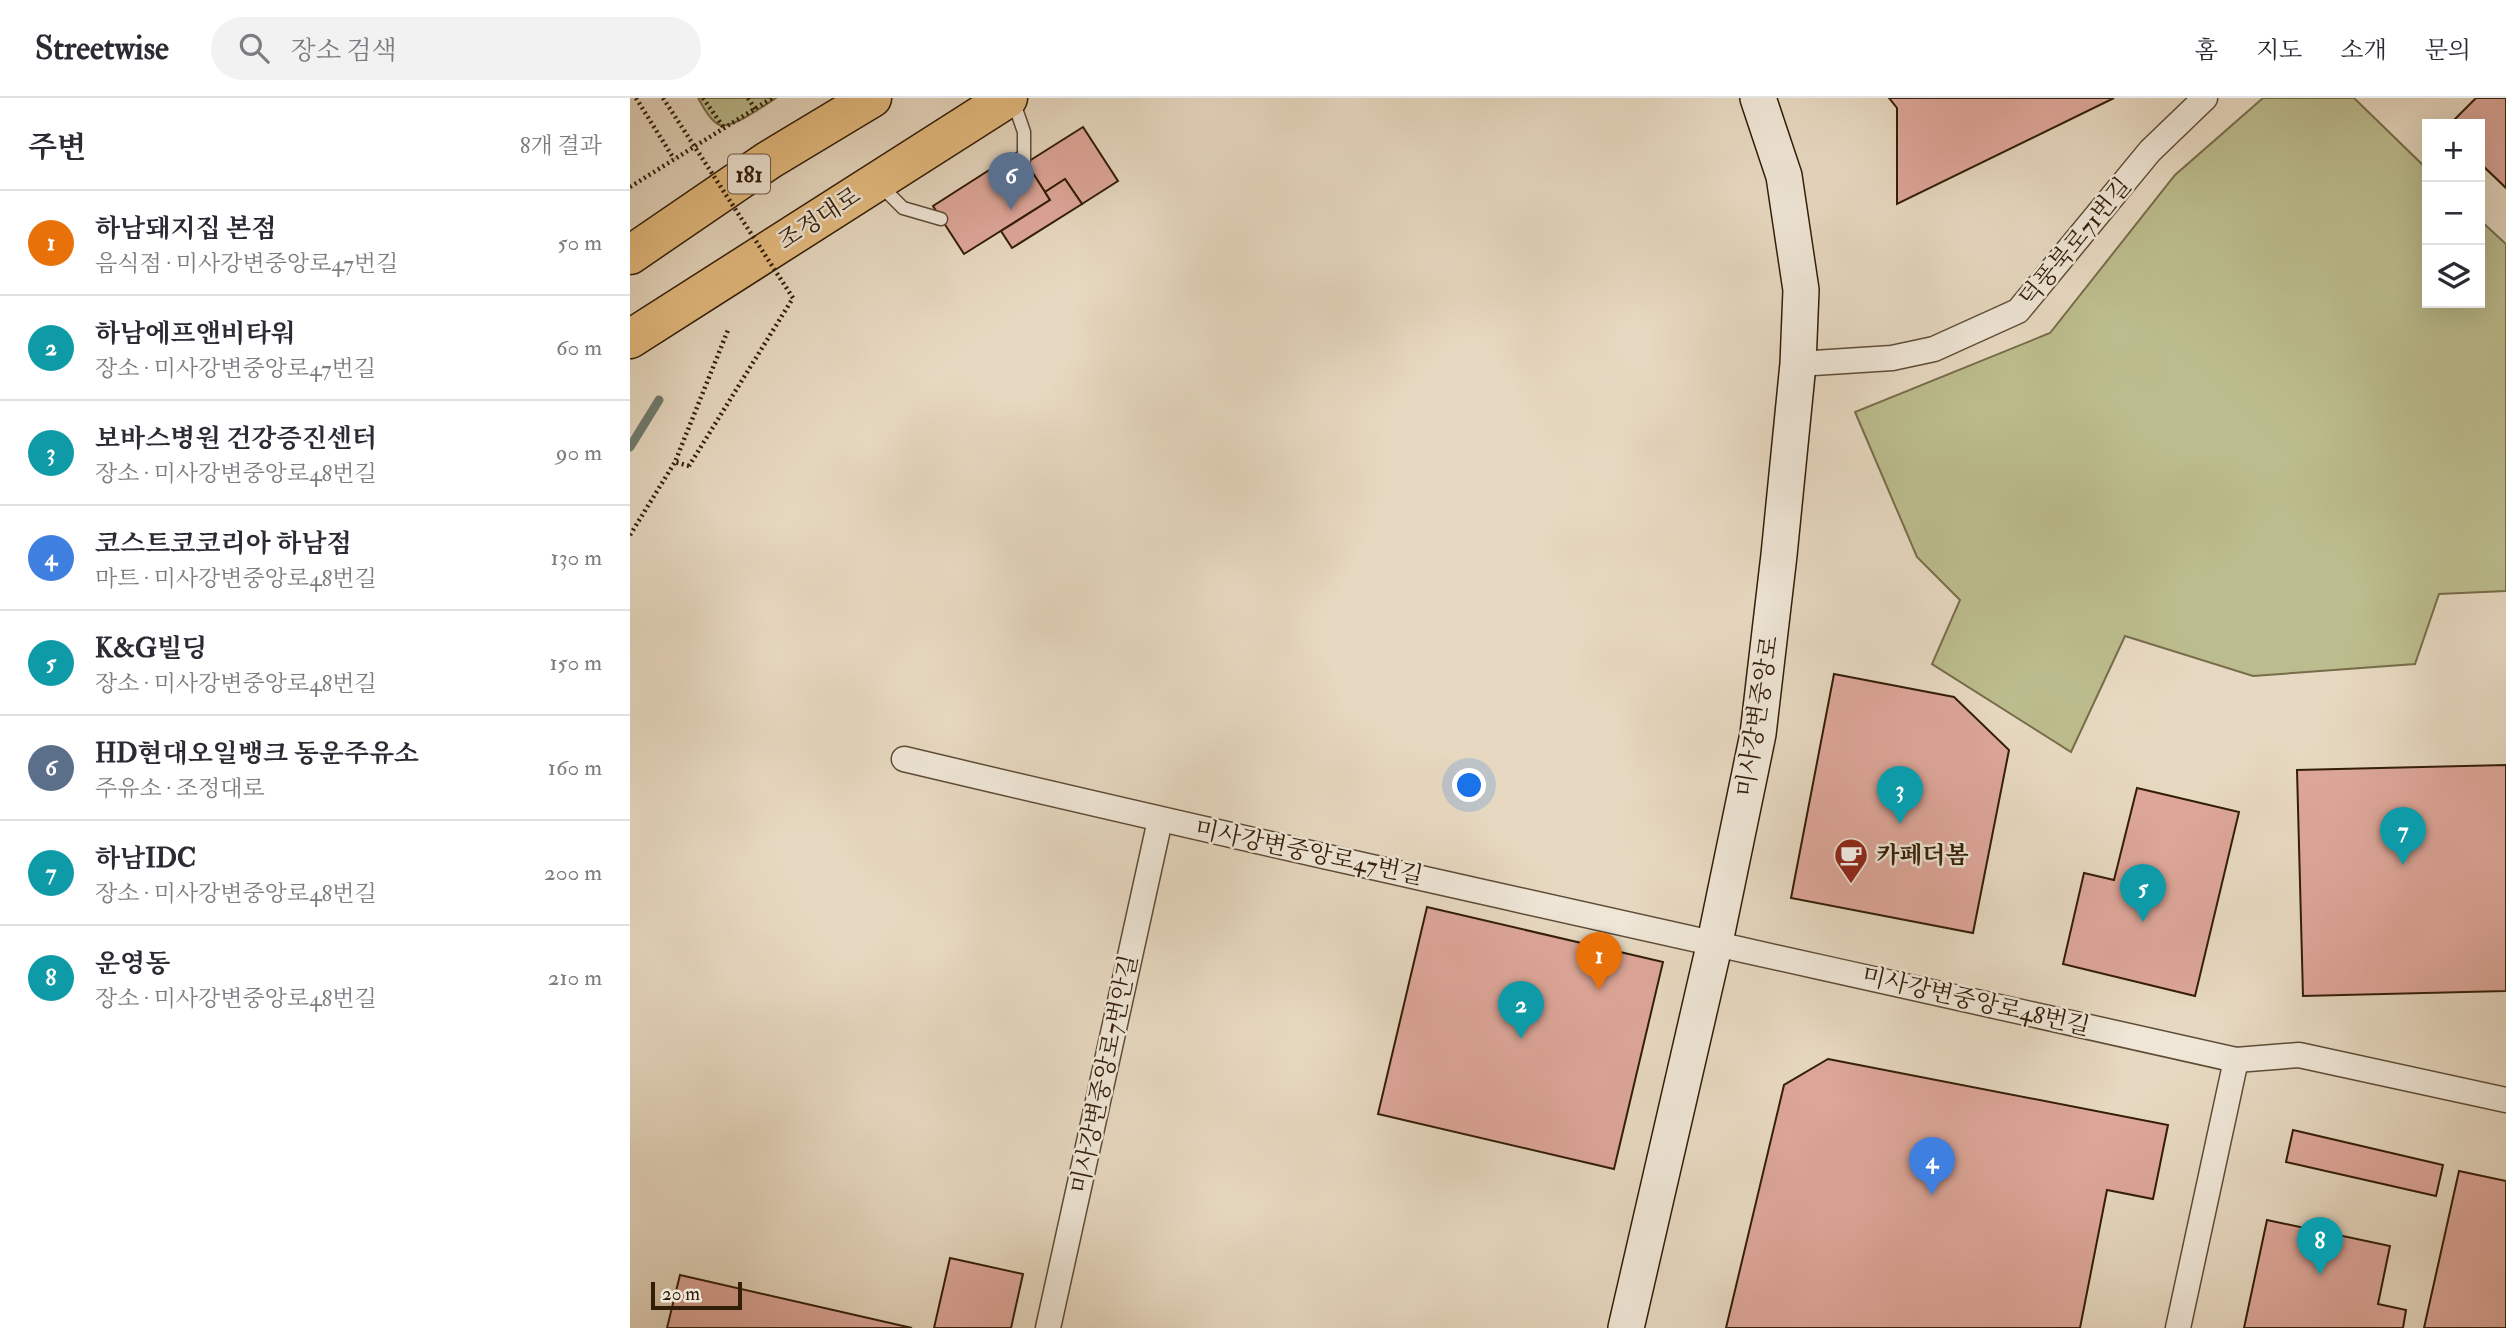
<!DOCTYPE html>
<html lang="ko">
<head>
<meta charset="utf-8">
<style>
  body { margin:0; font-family:"IM FELL Double Pica","Noto Serif KR",serif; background:#f2f2f3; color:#2b2b33 }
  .controls { position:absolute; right:21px; top:21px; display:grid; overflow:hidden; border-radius:0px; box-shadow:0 7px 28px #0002 }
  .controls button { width:63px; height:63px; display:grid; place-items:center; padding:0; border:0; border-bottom:2px solid #e1e1e2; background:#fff; color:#2b2b33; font:35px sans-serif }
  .scale { position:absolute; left:21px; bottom:18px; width:91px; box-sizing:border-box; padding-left:7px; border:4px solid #321d07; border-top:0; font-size:19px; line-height:24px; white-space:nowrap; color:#321d07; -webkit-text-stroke:5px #efe6d7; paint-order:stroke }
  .you { position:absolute; left:840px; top:688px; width:24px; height:24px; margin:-18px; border:5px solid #fff; border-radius:50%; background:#1a73e8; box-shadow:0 0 0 10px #1a73e833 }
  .badge { display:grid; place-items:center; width:46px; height:46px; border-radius:50%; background:#d93025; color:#fff; font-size:23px; font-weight:700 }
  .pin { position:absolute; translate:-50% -58px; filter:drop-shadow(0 2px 4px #0008) }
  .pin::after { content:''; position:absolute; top:37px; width:24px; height:21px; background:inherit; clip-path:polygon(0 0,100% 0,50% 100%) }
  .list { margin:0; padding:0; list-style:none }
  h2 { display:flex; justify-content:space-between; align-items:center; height:91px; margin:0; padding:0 28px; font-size:30px }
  h2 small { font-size:23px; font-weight:400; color:#7c7c81 }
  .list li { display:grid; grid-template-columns:46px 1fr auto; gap:21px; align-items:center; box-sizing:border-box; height:105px; padding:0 28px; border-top:2px solid #e1e1e2 }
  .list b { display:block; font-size:26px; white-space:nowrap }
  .list p { margin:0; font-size:23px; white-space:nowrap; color:#7c7c81 }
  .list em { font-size:23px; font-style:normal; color:#7c7c81 }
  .icon { flex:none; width:38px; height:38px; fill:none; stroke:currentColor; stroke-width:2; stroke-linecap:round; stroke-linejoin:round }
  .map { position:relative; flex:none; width:1876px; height:1230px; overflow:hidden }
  header { display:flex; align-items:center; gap:42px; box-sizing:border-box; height:98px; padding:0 35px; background:#fff; border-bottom:2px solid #e1e1e2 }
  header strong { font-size:33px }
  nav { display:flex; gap:38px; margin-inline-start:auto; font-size:24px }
  .search { width:490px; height:63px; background:#f2f2f3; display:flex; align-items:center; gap:18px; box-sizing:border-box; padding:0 24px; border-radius:38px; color:#7c7c81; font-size:26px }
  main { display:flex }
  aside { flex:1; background:#fff }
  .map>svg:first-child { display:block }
  .green { fill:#bcbd8e; stroke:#776d4a; stroke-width:2 }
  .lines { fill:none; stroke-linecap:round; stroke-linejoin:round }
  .stream { stroke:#6f7b70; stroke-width:9 }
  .building { fill:#dea79a; stroke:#321d07; stroke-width:2 }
  .lane-casing { stroke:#5f4c36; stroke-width:15 }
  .street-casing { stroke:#5f4c36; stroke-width:27 }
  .secondary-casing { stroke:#321d07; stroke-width:38 }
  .primary-casing { stroke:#321d07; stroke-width:41 }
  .path { stroke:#321d07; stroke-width:4.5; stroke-dasharray:2 3.5; stroke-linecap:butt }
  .lane { stroke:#efe6d7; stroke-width:12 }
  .street { stroke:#efe6d7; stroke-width:24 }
  .secondary { stroke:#efe6d7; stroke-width:35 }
  .primary { stroke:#e4bc80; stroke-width:38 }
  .path-bridge { stroke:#321d07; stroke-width:4.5; stroke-dasharray:2 3.5; stroke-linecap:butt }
  .labels { text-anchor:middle; stroke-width:5; stroke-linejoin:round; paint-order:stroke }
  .shield { fill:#efe6d7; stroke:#6b5945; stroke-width:2 }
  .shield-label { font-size:23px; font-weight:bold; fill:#321d07 }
  .street-label { font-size:24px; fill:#321d07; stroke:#efe6d7 }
  .poi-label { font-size:24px; font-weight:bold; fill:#321d07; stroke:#efe6d7; text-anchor:start }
</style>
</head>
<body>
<header>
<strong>Streetwise</strong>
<div class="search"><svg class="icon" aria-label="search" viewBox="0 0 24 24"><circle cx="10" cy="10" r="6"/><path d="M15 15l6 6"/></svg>장소 검색</div>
<nav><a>홈</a><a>지도</a><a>소개</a><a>문의</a></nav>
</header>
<main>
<aside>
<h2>주변<small>8개 결과</small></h2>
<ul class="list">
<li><span class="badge" style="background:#e8710a">1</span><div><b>하남돼지집 본점</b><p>음식점 · 미사강변중앙로47번길</p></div><em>50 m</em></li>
<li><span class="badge" style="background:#0f9aa8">2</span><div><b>하남에프앤비타워</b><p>장소 · 미사강변중앙로47번길</p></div><em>60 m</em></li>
<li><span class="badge" style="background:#0f9aa8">3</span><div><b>보바스병원 건강증진센터</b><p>장소 · 미사강변중앙로48번길</p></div><em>90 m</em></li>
<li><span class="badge" style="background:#3f7fe0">4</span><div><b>코스트코코리아 하남점</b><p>마트 · 미사강변중앙로48번길</p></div><em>130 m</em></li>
<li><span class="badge" style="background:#0f9aa8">5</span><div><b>K&amp;G빌딩</b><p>장소 · 미사강변중앙로48번길</p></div><em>150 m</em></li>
<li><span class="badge" style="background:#5c6f8a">6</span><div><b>HD현대오일뱅크 동운주유소</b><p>주유소 · 조정대로</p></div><em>160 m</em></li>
<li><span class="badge" style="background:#0f9aa8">7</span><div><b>하남IDC</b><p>장소 · 미사강변중앙로48번길</p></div><em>200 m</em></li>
<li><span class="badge" style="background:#0f9aa8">8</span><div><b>운영동</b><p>장소 · 미사강변중앙로48번길</p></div><em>210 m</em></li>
</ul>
</aside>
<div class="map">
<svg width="1876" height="1230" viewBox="0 0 1876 1230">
  <rect width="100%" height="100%" fill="#e7d9c1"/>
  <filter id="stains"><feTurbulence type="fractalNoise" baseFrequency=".00286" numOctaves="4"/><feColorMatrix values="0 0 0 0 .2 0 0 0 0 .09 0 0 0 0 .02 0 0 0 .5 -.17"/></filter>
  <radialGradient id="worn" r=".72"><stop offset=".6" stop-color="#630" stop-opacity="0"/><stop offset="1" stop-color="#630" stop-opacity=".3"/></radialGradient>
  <g class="green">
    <path d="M68,0H146C135,7 102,31 90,27C80,23 73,8 68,0Z"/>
    <path d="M1633,0H1724L1797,71V205H1850V122L1876,146V493L1809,496L1785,566L1623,578L1495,538L1441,654L1302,566L1330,502L1287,459L1225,314L1420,235L1545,77Z"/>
  </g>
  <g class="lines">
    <path class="stream" d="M0,349L29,302"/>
  </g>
  <g class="building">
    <path d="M1259,0H1484L1267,106V10Z"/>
    <path d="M1846,0H1876V90L1850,65V26H1820Z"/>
    <path d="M453,29L488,83L452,106L435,81L415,94L396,65Z"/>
    <path d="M389,53L420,102L334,156L303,108Z"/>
    <path d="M435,81L452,106L382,150L371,133L420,102L415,94Z"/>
    <path d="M1204,576L1324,599L1379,652L1343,835L1161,800Z"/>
    <path d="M1876,667V893L1673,898L1667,672Z"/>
    <path d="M1507,690L1609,714L1565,898L1433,866L1454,775L1484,782Z"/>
    <path d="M797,809L1033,864L984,1071L748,1016Z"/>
    <path d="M1198,961L1538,1027L1523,1101L1477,1092L1450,1230H1096L1154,987Z"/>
    <path d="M1663,1032L1813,1067L1806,1098L1656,1064Z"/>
    <path d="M1829,1073L1876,1083V1230H1794Z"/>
    <path d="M1637,1122L1760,1148L1748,1206L1776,1212L1773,1230H1614Z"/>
    <path d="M320,1160L393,1176L381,1230H304Z"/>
    <path d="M50,1177L282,1230H37Z"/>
  </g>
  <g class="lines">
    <g class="lane-casing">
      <g id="lane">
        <path d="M383,2L394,34V62"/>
        <path d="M249,86L273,110L311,121"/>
      </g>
    </g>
    <g class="street-casing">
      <g id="street">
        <path d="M1168,266L1262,260L1304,251L1388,213L1520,53L1575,0"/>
        <path d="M274,661C717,766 1162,862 1606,962L1669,957L1876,1002"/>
        <path d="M418,1230L530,722"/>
        <path d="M1548,1230L1606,962"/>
      </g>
    </g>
    <g class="secondary-casing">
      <path id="secondary" d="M996,1230L1085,844L1128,636L1149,457L1168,266L1171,192L1154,78L1128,0"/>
    </g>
    <g class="primary-casing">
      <g id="primary">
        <path d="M0,157L139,62L242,0"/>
        <path d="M0,241L378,0"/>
      </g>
    </g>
    <g class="path">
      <path d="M6,0L44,61"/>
      <path d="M73,0L94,30"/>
      <path d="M118,0L125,11"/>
      <path d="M0,89L142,0"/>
      <path d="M59,368L45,364L98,232"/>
      <path d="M0,437L45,364"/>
    </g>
    <use href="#lane" class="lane"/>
    <use href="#street" class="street"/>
    <use href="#secondary" class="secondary"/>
    <use href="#primary" class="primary"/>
    <path class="path-bridge" d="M33,0L163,200L59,368"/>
  </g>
  <defs>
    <g id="cafe-pin" transform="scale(1.75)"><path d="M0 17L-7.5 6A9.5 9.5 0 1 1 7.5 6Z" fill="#8f2418" stroke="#efe6d7"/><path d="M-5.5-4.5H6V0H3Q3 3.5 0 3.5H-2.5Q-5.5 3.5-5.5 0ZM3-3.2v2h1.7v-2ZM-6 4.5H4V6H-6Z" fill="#fff"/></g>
  </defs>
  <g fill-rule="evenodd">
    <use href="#cafe-pin" x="1221" y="757"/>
  </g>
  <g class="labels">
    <rect class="shield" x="98" y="56.5" width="42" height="39" rx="5"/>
    <g class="shield-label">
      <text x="119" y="84">181</text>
    </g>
    <g class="street-label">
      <text transform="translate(189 120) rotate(-33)" y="8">조정대로</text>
      <text transform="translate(1445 144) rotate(-50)" y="8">덕풍북로71번길</text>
      <text transform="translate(1127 618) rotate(-81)" y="8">미사강변중앙로</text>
      <text transform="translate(679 754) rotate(12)" y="8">미사강변중앙로47번길</text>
      <text transform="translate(1346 903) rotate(13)" y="8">미사강변중앙로48번길</text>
      <text transform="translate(474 976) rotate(-78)" y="8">미사강변중앙로7번안길</text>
    </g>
    <g class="poi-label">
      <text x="1246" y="765">카페더봄</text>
    </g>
  </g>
  <rect width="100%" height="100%" filter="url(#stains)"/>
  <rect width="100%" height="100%" fill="url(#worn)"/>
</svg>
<div class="controls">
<button>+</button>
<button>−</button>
<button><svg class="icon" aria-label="layers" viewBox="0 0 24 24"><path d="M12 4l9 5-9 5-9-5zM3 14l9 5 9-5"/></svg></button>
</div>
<div class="scale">20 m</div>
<div class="you"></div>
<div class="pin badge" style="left:969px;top:892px;background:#e8710a">1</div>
<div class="pin badge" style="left:891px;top:941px;background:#0f9aa8">2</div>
<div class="pin badge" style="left:1270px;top:726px;background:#0f9aa8">3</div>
<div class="pin badge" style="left:1302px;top:1097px;background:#3f7fe0">4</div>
<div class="pin badge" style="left:1513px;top:824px;background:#0f9aa8">5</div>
<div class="pin badge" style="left:381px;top:112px;background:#5c6f8a">6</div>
<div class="pin badge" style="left:1773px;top:767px;background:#0f9aa8">7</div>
<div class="pin badge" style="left:1690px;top:1177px;background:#0f9aa8">8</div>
</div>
</main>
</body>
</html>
